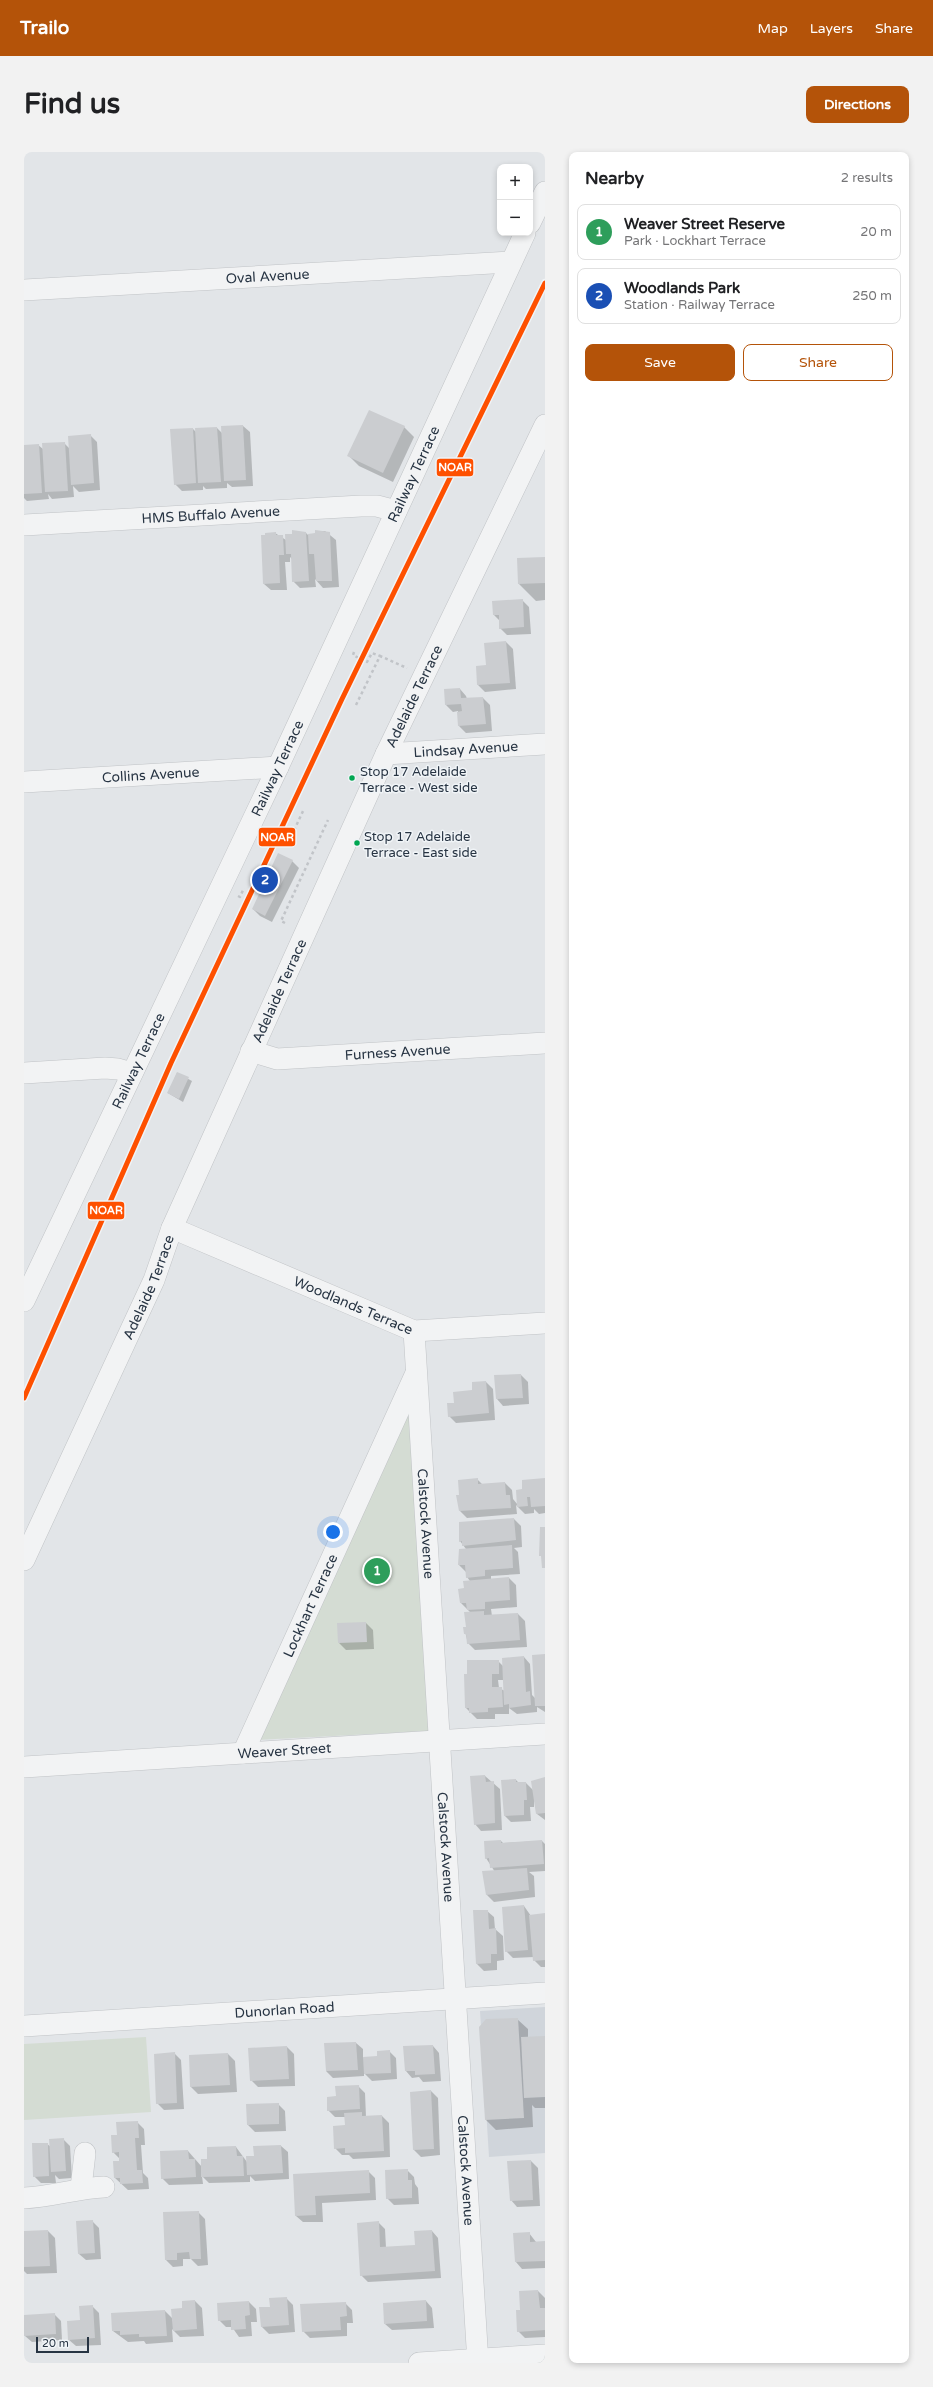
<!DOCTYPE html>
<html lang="en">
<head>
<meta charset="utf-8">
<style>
  body { margin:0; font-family:"Varela Round",sans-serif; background:#f2f2f2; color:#202124 }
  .controls { position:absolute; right:12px; top:12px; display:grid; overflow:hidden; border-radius:8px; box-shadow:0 2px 6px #0003 }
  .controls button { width:36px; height:36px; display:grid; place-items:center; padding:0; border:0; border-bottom:1px solid #e0e0e0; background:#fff; color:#202124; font:20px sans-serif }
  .scale { position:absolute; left:12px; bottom:10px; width:53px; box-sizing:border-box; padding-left:4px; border:2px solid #273443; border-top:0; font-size:11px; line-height:14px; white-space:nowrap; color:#273443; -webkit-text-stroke:3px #f0f4f7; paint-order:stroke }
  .you { position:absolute; left:309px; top:1380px; width:14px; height:14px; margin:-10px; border:3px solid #fff; border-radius:50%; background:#1a73e8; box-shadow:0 0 0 6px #1a73e833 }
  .badge { display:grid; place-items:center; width:26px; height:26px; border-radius:50%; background:#b45309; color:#fff; font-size:13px; font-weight:700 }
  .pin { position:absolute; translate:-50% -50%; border:2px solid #fff; box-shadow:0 1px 4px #0006 }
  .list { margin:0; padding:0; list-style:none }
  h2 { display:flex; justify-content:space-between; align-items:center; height:52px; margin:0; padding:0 16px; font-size:17px }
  h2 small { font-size:13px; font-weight:400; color:#757577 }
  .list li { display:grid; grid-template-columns:26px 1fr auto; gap:12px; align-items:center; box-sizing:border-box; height:56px; margin:0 8px 8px; padding:0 8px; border:1px solid #e0e0e0; border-radius:8px }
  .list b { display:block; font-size:15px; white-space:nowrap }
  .list p { margin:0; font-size:13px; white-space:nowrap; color:#757577 }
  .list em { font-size:13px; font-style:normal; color:#757577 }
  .actions { display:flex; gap:8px; padding:12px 16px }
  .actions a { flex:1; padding:9px 0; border:1px solid #b45309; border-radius:8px; text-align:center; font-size:14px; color:#b45309 }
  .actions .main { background:#b45309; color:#fff }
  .map { position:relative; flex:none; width:521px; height:2211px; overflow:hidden; border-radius:8px }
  header { display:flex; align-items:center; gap:24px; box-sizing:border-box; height:56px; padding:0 20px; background:#b45309; color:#fff }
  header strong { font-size:19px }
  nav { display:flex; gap:22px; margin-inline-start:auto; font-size:14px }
  .intro { display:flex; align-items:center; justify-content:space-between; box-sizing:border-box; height:96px; padding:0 24px }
  h1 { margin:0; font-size:28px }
  .button { padding:10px 18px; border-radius:8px; background:#b45309; color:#fff; font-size:14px; font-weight:700 }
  main { display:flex; gap:24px; padding:0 24px }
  aside { flex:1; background:#fff; border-radius:8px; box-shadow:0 2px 6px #0003 }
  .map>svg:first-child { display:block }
  .built { fill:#d0d5db }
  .green { fill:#d4dcd3 }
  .shadow { fill:#0003; fill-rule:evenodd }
  .building { fill:#cbcdd0 }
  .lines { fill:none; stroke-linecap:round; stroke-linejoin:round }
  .minor-casing { stroke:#c0c3c6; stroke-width:22 }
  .path { stroke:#c1c4c8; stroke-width:2.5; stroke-dasharray:3 3; stroke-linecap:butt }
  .minor { stroke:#f2f3f4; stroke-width:21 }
  .rail-1-casing { stroke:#f0f4f7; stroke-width:8 }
  .rail-1 { stroke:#fe5000; stroke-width:5 }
  .bus-dot { fill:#00a651; stroke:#f0f4f7; stroke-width:1.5 }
  .labels { text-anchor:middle; stroke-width:3; stroke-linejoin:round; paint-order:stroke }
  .bus-label { font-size:13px; fill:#273443; stroke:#f0f4f7; text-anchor:start }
  .street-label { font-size:14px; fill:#273443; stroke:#f0f4f7 }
  .line-badge { stroke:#f0f4f7; stroke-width:1.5 }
  .badge-label { font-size:11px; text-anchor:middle; font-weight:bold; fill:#fff }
</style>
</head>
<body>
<header>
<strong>Trailo</strong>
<nav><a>Map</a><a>Layers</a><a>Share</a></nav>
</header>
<div class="intro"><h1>Find us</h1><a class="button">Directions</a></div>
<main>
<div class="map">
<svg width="521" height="2211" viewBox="0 0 521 2211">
  <rect width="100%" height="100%" fill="#e2e5e8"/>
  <path class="built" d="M521,1855V2001L465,2005L456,1859Z"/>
  <g class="green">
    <path d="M386,1258L405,1579L232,1588Z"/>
    <path d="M122,1885L127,1960L0,1968V1892Z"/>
  </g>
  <g class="shadow">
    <path d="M219,274L226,280L229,334L208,335L203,331V336L182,337L179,334V338L158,339L151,332L169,277L172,280L193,276L198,281Z"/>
    <path d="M380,275L390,285L369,330L335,314L325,304Z"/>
    <path d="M66,283L73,290L76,338L55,340L49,334L50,345L28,347L24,342L25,347L3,349L0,346V294L14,293L19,297L40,291L45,296Z"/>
    <path d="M292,379H301L312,388L315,435L299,436L291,427L292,435L276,436L269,429L268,407L266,405V410H261L263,438H247L240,432L251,381L262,388L282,381L284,383L292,382Z"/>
    <path d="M521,406V448L512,449L495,432Z"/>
    <path d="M498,448L505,455L507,482L483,483L476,476V469L470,463Z"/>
    <path d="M482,490L489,497L492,537L461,540L454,533L463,514Z"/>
    <path d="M436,537L442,544L443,547L459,546L466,553L468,579L442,581L435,574L434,559L429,560L422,553Z"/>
    <path d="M268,709L275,716L248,770L236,764L229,757Z"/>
    <path d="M153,921L168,929L159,950L144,941Z"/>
    <path d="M497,1223L504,1230L505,1252L479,1254L473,1247Z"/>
    <path d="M462,1230L469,1237L471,1268L432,1271L425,1264L431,1252Z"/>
    <path d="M453,1327L459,1333L481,1331L488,1338L489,1347L494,1353L499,1338L521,1327V1361L515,1362L510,1357V1361L501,1362L492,1353L493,1362L443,1366L436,1359V1344Z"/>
    <path d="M490,1367L497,1374L498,1395L490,1396L494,1400L496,1422L467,1424V1428L485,1426L492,1433L493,1455L467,1457L468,1464L494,1462L501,1469L503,1495L451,1498L444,1491L440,1476H443L447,1461L437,1451L441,1437L446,1429L443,1425L442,1420L435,1413L442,1397L436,1389Z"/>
    <path d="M342,1471L349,1478L350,1497L322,1498L315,1491Z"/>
    <path d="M521,1503V1560L513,1555V1560L493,1562L485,1556V1562H471V1567H453L442,1556L441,1523L474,1509L479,1514L500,1505L506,1512L508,1543L511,1546ZM474,1528H480L481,1539L475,1536Z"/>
    <path d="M461,1624L476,1637L478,1678L457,1679L451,1672Z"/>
    <path d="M521,1626V1668L513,1662L510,1645V1655H506L507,1669L487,1670L480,1663L492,1628L495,1631H502L509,1638Z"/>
    <path d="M477,1689L479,1691L518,1689L521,1692V1719L505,1720L510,1724L511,1745L470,1750L463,1743L459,1720H471L462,1706Z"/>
    <path d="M500,1754L507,1764L521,1762V1815H517L510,1808V1805L489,1806L482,1799Z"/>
    <path d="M463,1759L470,1765L471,1777L479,1784L480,1808L473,1809V1818L460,1819L453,1812Z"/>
    <path d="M493,1867L504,1877V1886L521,1885V1956H511L508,1953L509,1975L472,1978L462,1968Z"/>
    <path d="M332,1891L339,1897V1906L354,1905L365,1899L372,1906L373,1927L348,1929L340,1921V1924L309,1926L302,1919Z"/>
    <path d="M409,1894L415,1901L417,1929L399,1930L395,1925L388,1926L382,1919Z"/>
    <path d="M263,1895L270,1902L271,1934L234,1935L227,1928Z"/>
    <path d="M150,1901L157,1908L160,1957L140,1958L133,1951Z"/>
    <path d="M204,1902L211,1909L213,1940L174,1942L167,1935L166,1904Z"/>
    <path d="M334,1934L341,1941L342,1965L358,1964L365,1971L366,2005L329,2007L325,2003H318L311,1996L322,1974L321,1965H311L304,1958L313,1945Z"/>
    <path d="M407,1939L414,1946L416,2003L397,2005L390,1998Z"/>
    <path d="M254,1952L261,1959L262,1979L231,1980L224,1973Z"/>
    <path d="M113,1970L120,1977L121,1993H117L119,2021L124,2026L125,2037L104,2038L91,2026L90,2010H96V2007L89,2000Z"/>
    <path d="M39,1987L46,1994L48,2026L35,2027L31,2023L32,2031H17L10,2024L23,1992L27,1995Z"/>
    <path d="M257,1994L264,2000L265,2027L231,2029L226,2024V2030L185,2031L178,2024L179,2032L145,2033L138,2026L164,1999L178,2015L184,2008L212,1995L223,2010Z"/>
    <path d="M507,2009L514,2016L516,2054L493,2055L487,2048Z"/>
    <path d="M383,2018L390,2025L391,2032L394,2036L395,2052L370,2053L363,2046Z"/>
    <path d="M344,2019L351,2026L352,2048L298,2051L299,2070H279L272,2064L270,2023Z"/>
    <path d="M174,2060L181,2067L184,2113L174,2114L167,2107H159V2114L149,2115L142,2108Z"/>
    <path d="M68,2069L75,2076L77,2107L62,2108L55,2102Z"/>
    <path d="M354,2070L361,2077L362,2096L392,2094L408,2079L414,2086L417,2126L344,2130L337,2123Z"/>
    <path d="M24,2079L31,2086L33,2121L3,2122L0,2119V2080Z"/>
    <path d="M505,2081L512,2090H521V2116L498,2117L492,2110L490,2082Z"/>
    <path d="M514,2139L521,2146V2185L501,2186L494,2179L497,2159Z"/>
    <path d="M262,2146L269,2153L271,2180L245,2182L238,2175L247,2156Z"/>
    <path d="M171,2149L178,2156L180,2184L156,2185L148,2177L149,2190L122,2192L120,2189L104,2190L89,2179L141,2159L149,2167Z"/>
    <path d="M402,2149L408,2156L410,2176L368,2178L361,2172Z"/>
    <path d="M225,2150L232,2157L233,2170H227L228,2184L215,2185L208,2175H202L195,2168Z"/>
    <path d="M321,2151L328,2158L329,2171H323V2184L286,2186L279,2179Z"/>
    <path d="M68,2154L75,2161L77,2193L52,2194L45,2188Z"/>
    <path d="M30,2162L37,2169L38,2188L8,2190L1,2184L0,2164Z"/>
  </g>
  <g class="building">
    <path d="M345,258L381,274L359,321L323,304Z"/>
    <path d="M219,273L222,328L200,329L197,274Z"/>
    <path d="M193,275L197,330L174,331L171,276Z"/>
    <path d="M169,276L172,331L150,333L146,277Z"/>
    <path d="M67,282L70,331L47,333L44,284Z"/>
    <path d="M41,290L44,339L21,340L18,291Z"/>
    <path d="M15,292L18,341L0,342V293Z"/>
    <path d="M268,378L282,380L285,429L268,430L267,402H262L261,382H268Z"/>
    <path d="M291,378L306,380L308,429H292L290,402H285L284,382L291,381Z"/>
    <path d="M252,380V383H259L260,403H255L256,431L239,432L237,383H241V381Z"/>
    <path d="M521,405V431L494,432L493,406Z"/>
    <path d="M499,447L500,475L475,477V463H469L468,449Z"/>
    <path d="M482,489L486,531L453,533L452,514L462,513L460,491Z"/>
    <path d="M436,536L437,546L459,545L462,572L434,574L433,560L438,559L437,552L421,553L420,537Z"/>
    <path d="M254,701L269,708L241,764L228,757Z"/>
    <path d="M153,920L165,925L155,947L143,941Z"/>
    <path d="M497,1222L499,1246L472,1247L470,1223Z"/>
    <path d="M462,1229L465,1261L424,1265L423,1251H430L429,1240L448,1238V1230Z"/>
    <path d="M454,1326V1332L481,1330L482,1343H486L487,1356L435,1359L432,1343H435L434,1328Z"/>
    <path d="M521,1326V1354L507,1355L506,1345H503L504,1354L493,1355L492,1338L498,1337V1328Z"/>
    <path d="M490,1366L492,1388L438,1394V1389L435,1390V1370Z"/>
    <path d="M516,1375H521V1416H518L517,1404H515Z"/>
    <path d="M488,1393L489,1416L461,1418V1424L442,1426L441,1413H434L435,1397Z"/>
    <path d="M485,1425L486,1448L461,1450V1457L443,1458L442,1451H436L434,1437L440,1436L439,1429Z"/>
    <path d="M460,1459V1463L494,1461L496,1488L443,1492L442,1482H440L439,1475H442L440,1460Z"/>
    <path d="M342,1470L343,1490L314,1491L313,1471Z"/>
    <path d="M521,1502V1554H511L508,1503Z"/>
    <path d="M500,1504L502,1540L506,1539L507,1553L485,1556V1552L480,1553L478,1506Z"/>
    <path d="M443,1508H475V1522H468V1535H478L479,1555L464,1556V1560L445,1561V1556H441L440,1522H443Z"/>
    <path d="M461,1623L462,1630L470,1629L471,1671L450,1673L446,1624Z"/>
    <path d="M521,1625V1661L512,1662L507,1629Z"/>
    <path d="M492,1627V1630H502L503,1648H500V1663L480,1664L477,1628Z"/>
    <path d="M477,1688V1691L518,1688L520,1712L466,1716L465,1706L461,1707L460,1689Z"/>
    <path d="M503,1716L505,1738L462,1743L458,1719Z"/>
    <path d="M500,1753L504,1798L481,1800L478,1755Z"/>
    <path d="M449,1758H464L465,1777L472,1776L473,1802H467V1811L452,1812Z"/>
    <path d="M521,1761V1808L509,1809L505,1763Z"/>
    <path d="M494,1866L500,1966L461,1968L455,1875L462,1867Z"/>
    <path d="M521,1884V1945L500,1946L497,1885Z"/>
    <path d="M332,1890L334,1918L302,1919L300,1891Z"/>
    <path d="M409,1893L411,1922L391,1923V1919H381L379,1894Z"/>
    <path d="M263,1894L265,1927L226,1929L224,1896Z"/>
    <path d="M366,1898L367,1921L340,1922L339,1905L353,1904V1899Z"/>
    <path d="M151,1900L153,1951L132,1952L130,1902Z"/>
    <path d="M204,1901L206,1933L166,1935L165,1903Z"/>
    <path d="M335,1933L336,1957L303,1959V1945L312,1944L311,1934Z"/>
    <path d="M407,1938L410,1997L389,1998L386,1940Z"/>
    <path d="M255,1951V1972L223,1973L222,1952Z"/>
    <path d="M338,1960V1964L358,1963L360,1999L321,2001V1996L310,1997L309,1974L321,1973L320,1961Z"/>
    <path d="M114,1969L115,1986H111L113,2018H118L119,2031L96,2032V2026H90L89,2009H95V2000L88,2001L87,1983H93L92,1970Z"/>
    <path d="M40,1986L42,2019L27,2020L25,1987Z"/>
    <path d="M8,1991H24L25,2024L9,2025Z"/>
    <path d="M257,1993L259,2021L223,2023L222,2004H230L229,1994Z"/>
    <path d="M212,1994L213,2004H219L220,2024L177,2025V2007H183V1995Z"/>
    <path d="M164,1998L165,2007H171L172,2025L137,2027L136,1999Z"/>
    <path d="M507,2008L509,2048L486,2049L483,2009Z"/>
    <path d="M384,2017V2028H388V2046L362,2047L361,2018Z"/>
    <path d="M345,2018L346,2041L291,2044L292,2063L271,2064L269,2022Z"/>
    <path d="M175,2059L177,2107H166L165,2100L153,2101V2108H141L139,2060Z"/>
    <path d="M69,2068L71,2101L54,2102L52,2069Z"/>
    <path d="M355,2069L356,2095L391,2093L390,2079L408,2078L411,2119L336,2124L333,2071Z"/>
    <path d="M24,2078L26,2114L0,2115V2079Z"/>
    <path d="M506,2080V2090L521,2089V2109L491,2110L489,2081Z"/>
    <path d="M514,2138L516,2156H521V2178L493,2180L492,2158H496L495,2139Z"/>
    <path d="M263,2145L265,2173L237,2175L235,2155H246L245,2146Z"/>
    <path d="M171,2148L173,2177L149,2179L147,2157L158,2156V2149Z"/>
    <path d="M402,2148L403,2169L360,2172L359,2151Z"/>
    <path d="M225,2149L226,2163L221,2164L222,2177L207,2178V2168L194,2169L193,2151Z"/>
    <path d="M322,2150L323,2164L316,2165L317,2178L278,2180L276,2152Z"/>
    <path d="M69,2153L71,2186L44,2188L43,2169L56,2168L55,2154Z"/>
    <path d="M141,2158L143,2184L115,2185V2182L96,2183V2179H88L87,2161Z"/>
    <path d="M31,2161L32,2182L0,2184V2163Z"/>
  </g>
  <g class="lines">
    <g class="minor-casing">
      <g id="minor">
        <path d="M506,71L521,40"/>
        <path id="s1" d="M0,138L487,110"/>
        <path id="s2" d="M0,373L337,354H353L372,359"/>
        <path id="s3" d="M362,602L521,592"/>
        <path id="s4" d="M0,630L254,615"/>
        <path id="s5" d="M227,899L253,907L521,891"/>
        <path d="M0,921L81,916L94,917L108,921"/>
        <path id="s6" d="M148,1076L390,1179L521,1171"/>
        <path id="s7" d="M0,1149L254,615L501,81"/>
        <path id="s8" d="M390,1179L454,2211"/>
        <path id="s9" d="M0,1408L130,1128L148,1076L362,602L521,273"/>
        <path id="s10" d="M219,1601L392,1221"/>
        <path id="s11" d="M0,1615L521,1582"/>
        <path id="s12" d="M0,1874L521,1841"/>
        <path d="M57,2036L61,2001"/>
        <path d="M0,2046C27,2045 53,2036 80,2035"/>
        <path d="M395,2211L521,2203"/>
      </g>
    </g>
    <g class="path">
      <path d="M330,500L329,503L343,510L348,501L356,504"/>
      <path d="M332,553L356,504L383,516"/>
      <path d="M265,689L280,657"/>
      <path d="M214,744L216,745L220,736"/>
      <path d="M261,771L257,769L304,668"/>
    </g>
    <use href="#minor" class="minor"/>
    <g class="rail-1-casing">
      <path id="rail-1" d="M0,1246L147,911L318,547L521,131"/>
    </g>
    <use href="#rail-1" class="rail-1"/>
  </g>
  <g class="bus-dot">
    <circle cx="328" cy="626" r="3.5"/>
    <circle cx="333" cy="691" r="3.5"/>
  </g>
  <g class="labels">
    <g class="bus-label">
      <text x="336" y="624">Stop 17 Adelaide<tspan x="336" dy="16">Terrace - West side</tspan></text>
      <text x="340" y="689">Stop 17 Adelaide<tspan x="340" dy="16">Terrace - East side</tspan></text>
    </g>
    <g class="street-label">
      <text dy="5" stroke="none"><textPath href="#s1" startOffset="244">Oval Avenue</textPath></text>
      <text dy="5" stroke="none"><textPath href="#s7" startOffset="914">Railway Terrace</textPath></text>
      <text dy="5" stroke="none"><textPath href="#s2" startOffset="187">HMS Buffalo Avenue</textPath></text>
      <text dy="5" stroke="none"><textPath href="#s9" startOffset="948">Adelaide Terrace</textPath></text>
      <text dy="5" stroke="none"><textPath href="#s3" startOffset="80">Lindsay Avenue</textPath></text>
      <text dy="5" stroke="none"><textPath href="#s7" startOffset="590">Railway Terrace</textPath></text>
      <text dy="5" stroke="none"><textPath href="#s4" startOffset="127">Collins Avenue</textPath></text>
      <text dy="5" stroke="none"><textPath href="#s9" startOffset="624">Adelaide Terrace</textPath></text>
      <text dy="5" stroke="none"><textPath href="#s5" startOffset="148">Furness Avenue</textPath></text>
      <text dy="5" stroke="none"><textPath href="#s7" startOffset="266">Railway Terrace</textPath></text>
      <text dy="5" stroke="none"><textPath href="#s9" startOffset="300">Adelaide Terrace</textPath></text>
      <text dy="5" stroke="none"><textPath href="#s6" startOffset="197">Woodlands Terrace</textPath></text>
      <text dy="5" stroke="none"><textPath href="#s8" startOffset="193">Calstock Avenue</textPath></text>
      <text dy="5" stroke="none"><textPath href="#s10" startOffset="162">Lockhart Terrace</textPath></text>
      <text dy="5" stroke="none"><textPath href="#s11" startOffset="261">Weaver Street</textPath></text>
      <text dy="5" stroke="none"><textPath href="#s8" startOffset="517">Calstock Avenue</textPath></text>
      <text dy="5" stroke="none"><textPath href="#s12" startOffset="261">Dunorlan Road</textPath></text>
      <text dy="5" stroke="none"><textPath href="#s8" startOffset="841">Calstock Avenue</textPath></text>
    </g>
  </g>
  <g class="line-badge">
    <rect x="412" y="306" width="38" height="19" rx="4" fill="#fe5000"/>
    <rect x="234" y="675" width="38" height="20" rx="4" fill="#fe5000"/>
    <rect x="63" y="1049" width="38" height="19" rx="4" fill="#fe5000"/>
  </g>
  <g class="badge-label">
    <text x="431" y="319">NOAR</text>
    <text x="253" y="689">NOAR</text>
    <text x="82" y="1062">NOAR</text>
  </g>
</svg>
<div class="controls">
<button>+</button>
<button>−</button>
</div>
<div class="scale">20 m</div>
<div class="you"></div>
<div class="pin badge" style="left:353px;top:1419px;background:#2e9e5b">1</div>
<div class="pin badge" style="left:241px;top:728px;background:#1a4fb4">2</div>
</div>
<aside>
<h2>Nearby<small>2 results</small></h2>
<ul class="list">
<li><span class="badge" style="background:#2e9e5b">1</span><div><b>Weaver Street Reserve</b><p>Park · Lockhart Terrace</p></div><em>20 m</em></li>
<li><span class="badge" style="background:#1a4fb4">2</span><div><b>Woodlands Park</b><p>Station · Railway Terrace</p></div><em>250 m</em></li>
</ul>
<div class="actions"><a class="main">Save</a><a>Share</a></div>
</aside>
</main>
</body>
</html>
